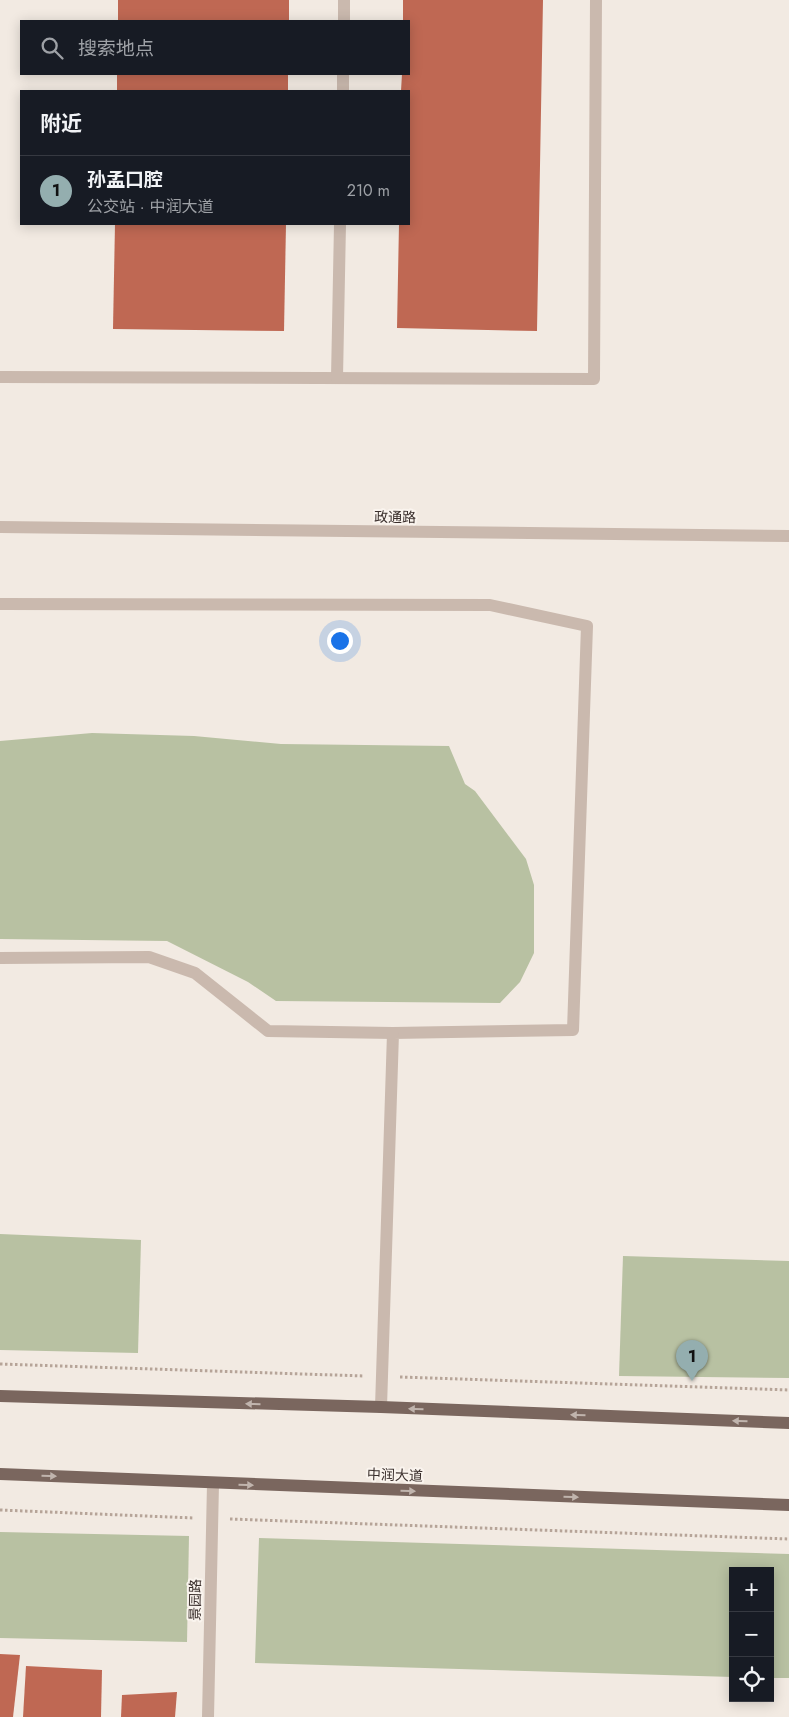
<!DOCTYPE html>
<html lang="zh">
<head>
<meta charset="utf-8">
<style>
  body { margin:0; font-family:Jost,"Noto Sans SC",sans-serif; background:#20242c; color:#f1f3f6 }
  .controls { position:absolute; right:15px; bottom:15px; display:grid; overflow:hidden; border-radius:0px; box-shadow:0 2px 12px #0003 }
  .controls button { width:45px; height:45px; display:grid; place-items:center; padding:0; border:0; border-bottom:1px solid #363941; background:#171b24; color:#f1f3f6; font:25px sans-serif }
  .you { position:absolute; left:339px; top:640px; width:18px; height:18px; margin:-12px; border:4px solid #fff; border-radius:50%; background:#1a73e8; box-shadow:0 0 0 8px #1a73e833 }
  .badge { display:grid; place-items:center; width:32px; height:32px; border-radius:50%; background:#94aeaf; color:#111; font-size:16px; font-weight:700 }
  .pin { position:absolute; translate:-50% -41px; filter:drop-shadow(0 1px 2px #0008) }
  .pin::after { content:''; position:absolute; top:26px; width:18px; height:15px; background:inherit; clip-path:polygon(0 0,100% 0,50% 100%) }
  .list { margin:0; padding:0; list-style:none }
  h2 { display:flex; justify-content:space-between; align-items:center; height:65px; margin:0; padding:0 20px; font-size:21px }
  h2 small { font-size:16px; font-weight:400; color:#9ea1a6 }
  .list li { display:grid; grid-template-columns:32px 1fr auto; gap:15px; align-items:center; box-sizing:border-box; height:70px; padding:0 20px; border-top:1px solid #363941 }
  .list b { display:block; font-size:19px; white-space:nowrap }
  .list p { margin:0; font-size:16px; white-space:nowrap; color:#9ea1a6 }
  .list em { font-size:16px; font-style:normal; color:#9ea1a6 }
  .icon { flex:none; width:28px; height:28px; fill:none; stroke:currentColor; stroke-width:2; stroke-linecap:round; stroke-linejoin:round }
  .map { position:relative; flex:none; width:789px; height:1717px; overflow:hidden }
  .search { position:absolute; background:#171b24; box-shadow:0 2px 12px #0003; left:20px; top:20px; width:390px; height:55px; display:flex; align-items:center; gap:12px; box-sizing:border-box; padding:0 18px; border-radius:0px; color:#9ea1a6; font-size:19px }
  .panel { position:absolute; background:#171b24; box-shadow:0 2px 12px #0003; left:20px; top:90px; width:390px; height:135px; border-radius:0px }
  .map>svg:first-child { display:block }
  .green { fill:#b8c1a2 }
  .building { fill:#bf6853 }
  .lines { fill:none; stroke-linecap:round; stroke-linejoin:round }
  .path { stroke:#b6a498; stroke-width:3; stroke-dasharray:2.5 2.5; stroke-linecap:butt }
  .minor { stroke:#cab9ae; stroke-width:12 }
  .tertiary { stroke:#cab9ae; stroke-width:12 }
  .primary { stroke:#7a665e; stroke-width:12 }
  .oneway { fill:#c0b4ad }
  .labels { text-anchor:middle; stroke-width:4; stroke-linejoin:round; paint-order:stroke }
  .street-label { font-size:14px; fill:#3a2f2c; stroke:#faf4ee }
</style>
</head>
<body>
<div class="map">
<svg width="789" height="1717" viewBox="0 0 789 1717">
  <rect width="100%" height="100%" fill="#f2eae2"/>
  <g class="green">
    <path d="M92,733L194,736L281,744L449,746L465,784L475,791L526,859L534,885V953L520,982L500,1003L276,1001L248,982L167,941L0,939V741Z"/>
    <path d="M0,1234L141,1240L138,1353L0,1350Z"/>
    <path d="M623,1256L789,1261V1378L619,1376Z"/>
    <path d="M0,1532L189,1536L187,1642L0,1638Z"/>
    <path d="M259,1538L789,1554V1678H770V1571H733V1677L255,1663Z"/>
  </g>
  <g class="building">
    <rect x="118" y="0" width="171" height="21"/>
    <path d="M403,0H543L537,331L397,328L399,224H409V91H401L402,74H409V21H403Z"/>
    <rect x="117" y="74" width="171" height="17"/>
    <path d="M115,224H286L284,331L113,329Z"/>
    <path d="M0,1654L20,1655L13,1717H0Z"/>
    <path d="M26,1666L102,1670L101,1717H23Z"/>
    <path d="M177,1692L175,1717H121L122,1695Z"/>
  </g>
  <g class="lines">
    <g class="path">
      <path d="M0,1364L364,1376"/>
      <path d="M400,1377L789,1390"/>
      <path d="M0,1510L194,1518"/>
      <path d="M230,1519L789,1539"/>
    </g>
    <g class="minor">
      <path d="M344,21V0"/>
      <path d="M343,91V74"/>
      <path d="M0,377L594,379L596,0"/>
      <path d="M337,378L340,224"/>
      <path d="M0,604L490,605L587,626L573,1030L393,1033L381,1407"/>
      <path d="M0,958L149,957L195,973L268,1031L393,1033"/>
      <path d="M208,1717L213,1484"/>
    </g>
    <path class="tertiary" d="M0,527L789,536"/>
    <g class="primary">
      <path d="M0,1396L381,1407L789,1423"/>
      <path d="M0,1474L789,1505"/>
    </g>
  </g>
  <defs><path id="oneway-solid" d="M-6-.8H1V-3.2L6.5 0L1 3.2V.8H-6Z" transform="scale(1.25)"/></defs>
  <g class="oneway">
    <use href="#oneway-solid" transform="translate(253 1404) rotate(-178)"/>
    <use href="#oneway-solid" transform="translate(416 1409) rotate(-178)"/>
    <use href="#oneway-solid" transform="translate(578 1415) rotate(-178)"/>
    <use href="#oneway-solid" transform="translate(740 1421) rotate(-178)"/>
    <use href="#oneway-solid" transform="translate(49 1476) rotate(2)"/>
    <use href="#oneway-solid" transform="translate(246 1485) rotate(2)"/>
    <use href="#oneway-solid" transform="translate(408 1491) rotate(2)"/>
    <use href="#oneway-solid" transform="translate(571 1497) rotate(2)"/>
  </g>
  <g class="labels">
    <g class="street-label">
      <text transform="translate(395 517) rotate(1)" y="5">政通路</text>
      <text transform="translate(395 1475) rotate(2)" y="5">中润大道</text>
      <text transform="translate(195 1600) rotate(-89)" y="5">景园路</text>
    </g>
  </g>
</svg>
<div class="controls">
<button>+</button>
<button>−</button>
<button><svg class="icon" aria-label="locate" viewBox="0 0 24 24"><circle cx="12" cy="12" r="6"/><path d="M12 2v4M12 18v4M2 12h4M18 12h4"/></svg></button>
</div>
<div class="you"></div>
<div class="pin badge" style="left:692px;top:1381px">1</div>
<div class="search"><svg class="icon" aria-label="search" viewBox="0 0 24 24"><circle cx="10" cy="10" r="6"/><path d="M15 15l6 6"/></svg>搜索地点</div>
<section class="panel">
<h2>附近<small></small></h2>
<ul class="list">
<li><span class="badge">1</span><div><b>孙孟口腔</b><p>公交站 · 中润大道</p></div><em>210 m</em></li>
</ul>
</section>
</div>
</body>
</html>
